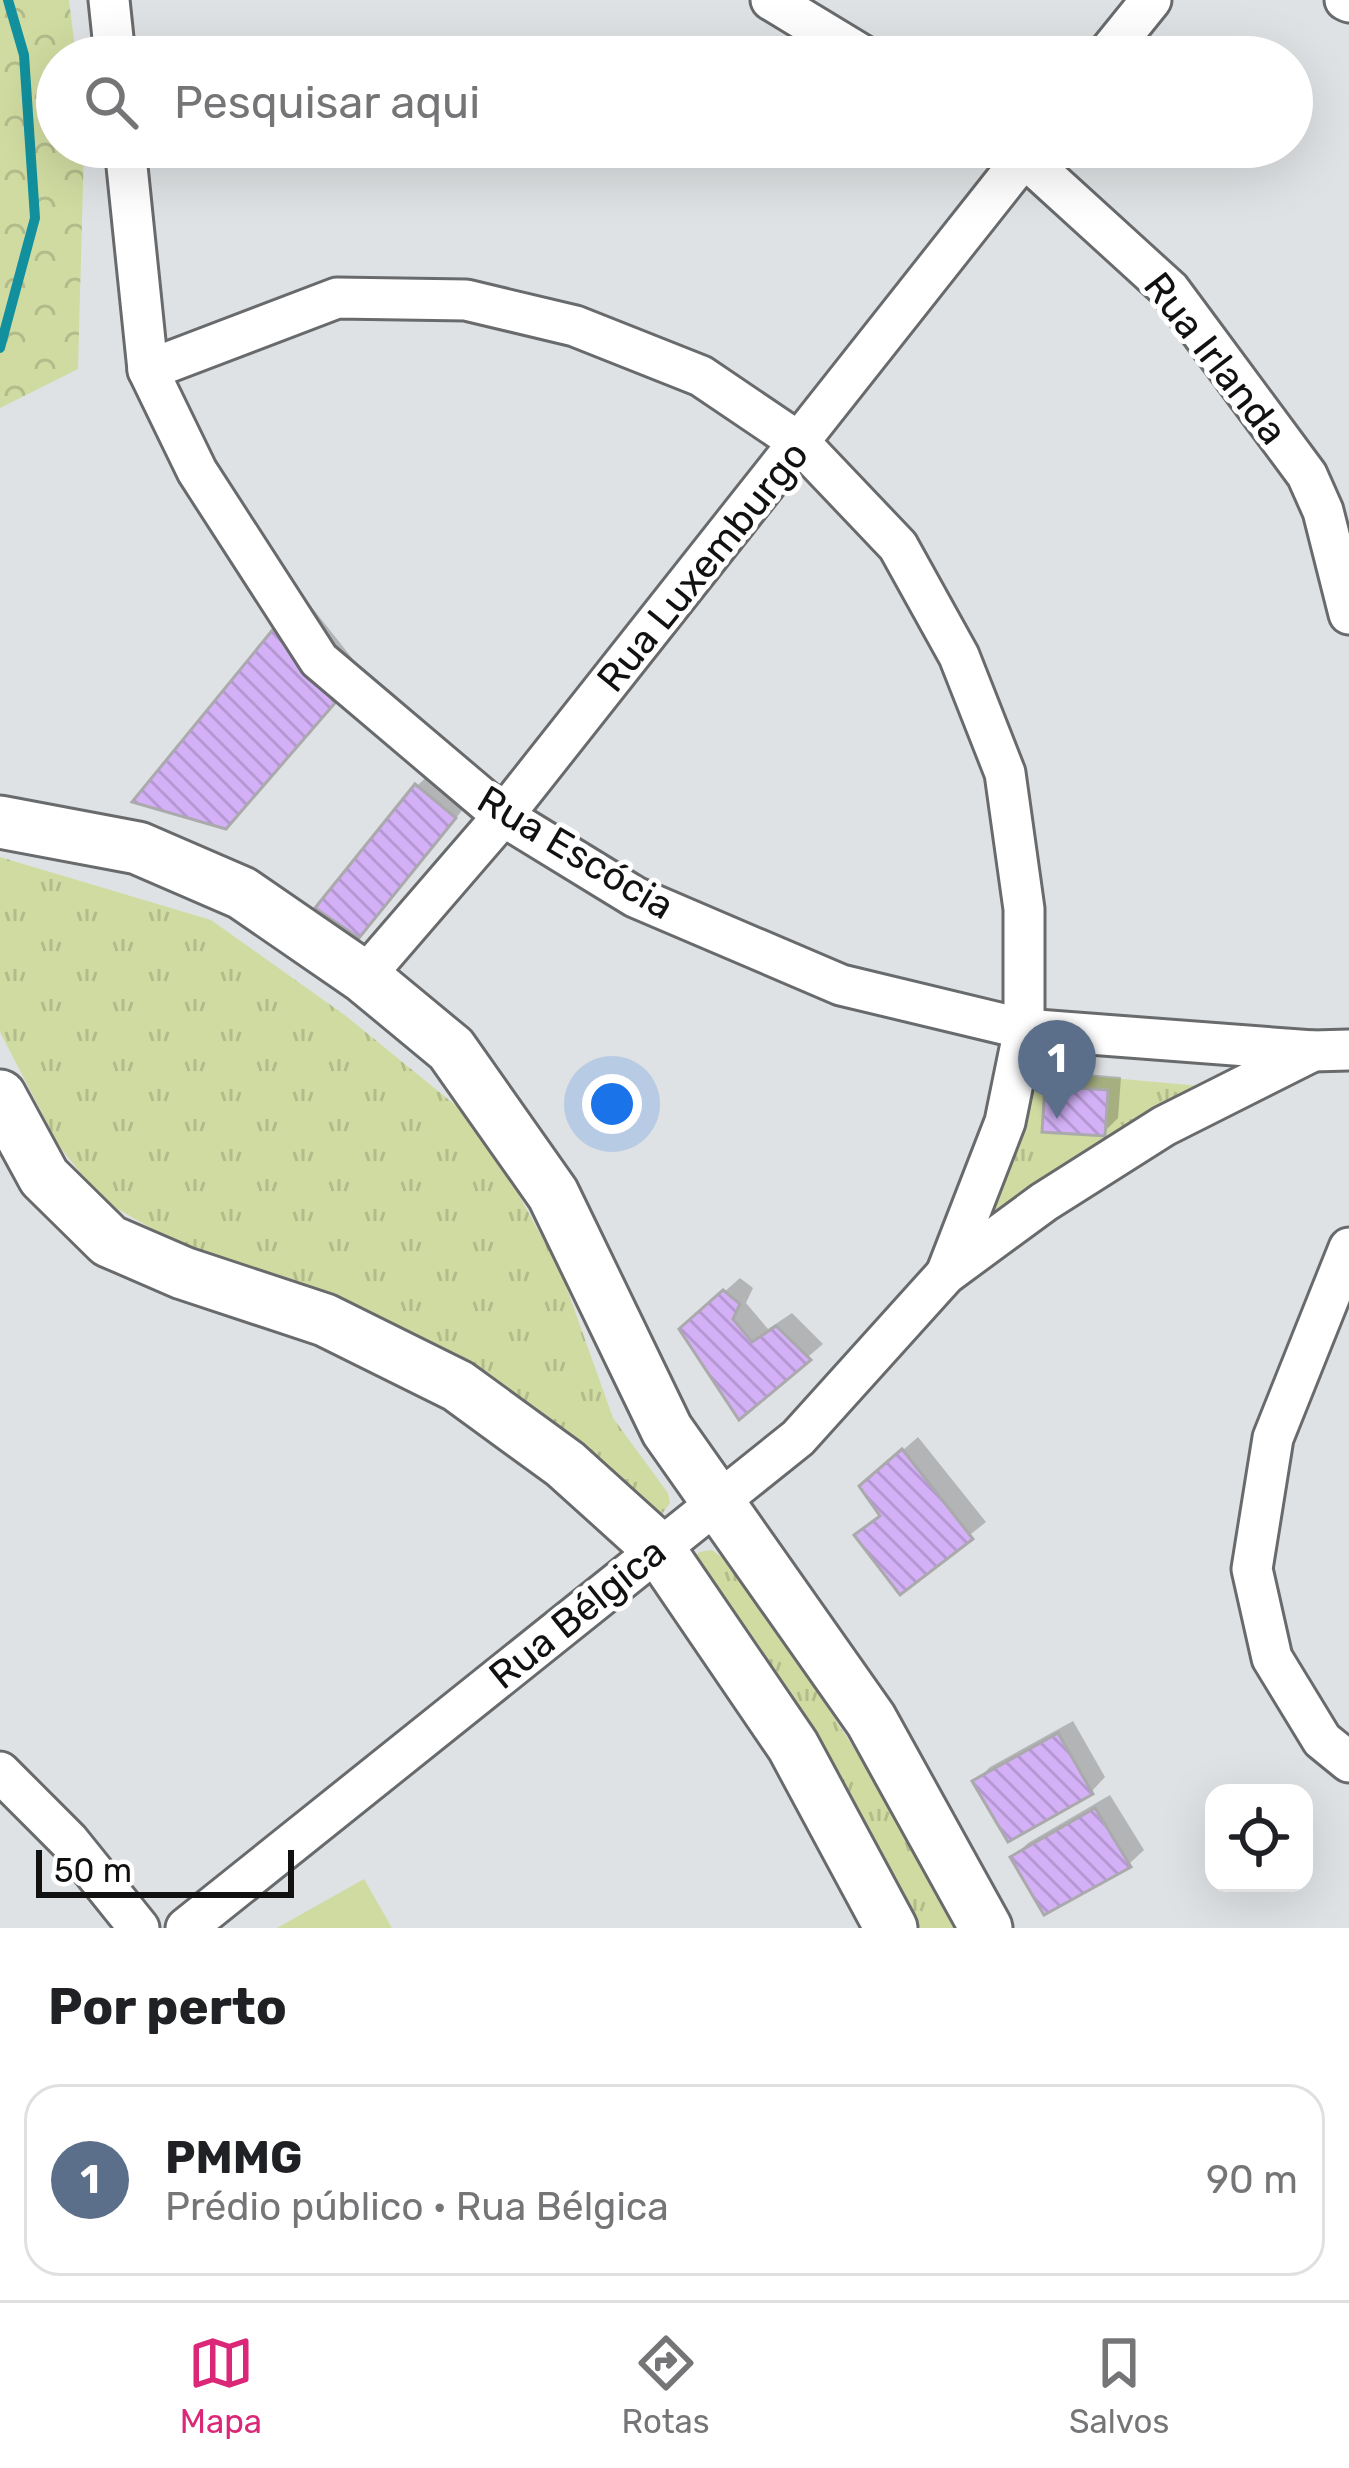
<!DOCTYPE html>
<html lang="pt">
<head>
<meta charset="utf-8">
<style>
  body { margin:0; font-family:Rubik,sans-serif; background:#f6f6f6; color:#202124 }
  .controls { position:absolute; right:36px; bottom:36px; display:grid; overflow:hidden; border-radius:24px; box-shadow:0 12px 48px #0002 }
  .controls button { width:108px; height:108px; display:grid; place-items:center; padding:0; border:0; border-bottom:3px solid #e0e0e0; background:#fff; color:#202124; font:60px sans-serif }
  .scale { position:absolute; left:36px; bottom:30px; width:258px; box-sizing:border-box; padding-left:12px; border:6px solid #111112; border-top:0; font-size:33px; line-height:42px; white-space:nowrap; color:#111112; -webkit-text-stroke:9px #fff; paint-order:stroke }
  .you { position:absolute; left:612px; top:1104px; width:42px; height:42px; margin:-30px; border:9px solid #fff; border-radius:50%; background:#1a73e8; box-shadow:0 0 0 18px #1a73e833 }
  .badge { display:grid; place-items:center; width:78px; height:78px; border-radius:50%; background:#db2777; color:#fff; font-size:39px; font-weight:700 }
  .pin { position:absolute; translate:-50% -99px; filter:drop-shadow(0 3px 6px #0008) }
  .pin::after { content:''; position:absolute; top:63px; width:42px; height:36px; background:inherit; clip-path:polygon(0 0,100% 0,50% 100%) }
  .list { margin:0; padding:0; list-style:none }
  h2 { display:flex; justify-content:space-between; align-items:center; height:156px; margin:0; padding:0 48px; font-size:51px }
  h2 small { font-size:39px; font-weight:400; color:#757577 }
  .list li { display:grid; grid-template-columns:78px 1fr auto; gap:36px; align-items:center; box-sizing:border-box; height:192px; margin:0 24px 24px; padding:0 24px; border:3px solid #e0e0e0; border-radius:36px }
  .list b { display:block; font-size:45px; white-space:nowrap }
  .list p { margin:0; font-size:39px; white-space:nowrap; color:#757577 }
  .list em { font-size:39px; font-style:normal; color:#757577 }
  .icon { flex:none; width:66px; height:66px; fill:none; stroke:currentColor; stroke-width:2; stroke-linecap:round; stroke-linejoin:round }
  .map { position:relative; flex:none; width:1349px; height:1928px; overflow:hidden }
  .search { position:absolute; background:#fff; box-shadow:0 12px 48px #0002; left:36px; right:36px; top:36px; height:132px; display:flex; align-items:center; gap:30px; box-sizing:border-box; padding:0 42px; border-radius:66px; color:#757577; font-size:45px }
  .sheet { height:372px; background:#fff }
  nav { display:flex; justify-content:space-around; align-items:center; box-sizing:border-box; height:168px; border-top:3px solid #e0e0e0; background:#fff; font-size:33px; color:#757577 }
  nav a { display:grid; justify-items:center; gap:6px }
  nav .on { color:#db2777 }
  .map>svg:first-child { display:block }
  .grass { fill:url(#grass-tufts) }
  .forest { fill:url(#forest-crowns) }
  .park { fill:#d0dba1 }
  .shadow { fill:#0003 }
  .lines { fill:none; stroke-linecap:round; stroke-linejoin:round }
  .stream { stroke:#12909d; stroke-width:10 }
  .building { fill:url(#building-back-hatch); stroke:#aaa9ac; stroke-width:3 }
  .minor-casing { stroke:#686a6c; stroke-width:45 }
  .tertiary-casing { stroke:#686a6c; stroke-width:57 }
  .minor { stroke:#fff; stroke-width:39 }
  .tertiary { stroke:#fff; stroke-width:51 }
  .labels { text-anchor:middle; stroke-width:10; stroke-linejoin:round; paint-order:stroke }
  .street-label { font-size:39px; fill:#111112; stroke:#fff }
</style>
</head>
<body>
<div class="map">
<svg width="1349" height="1928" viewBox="0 0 1349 1928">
  <defs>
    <pattern id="grass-tufts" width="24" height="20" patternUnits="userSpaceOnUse" patternTransform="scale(3)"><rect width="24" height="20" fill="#d0dba1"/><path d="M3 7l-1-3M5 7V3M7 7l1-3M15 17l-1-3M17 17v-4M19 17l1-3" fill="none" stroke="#b2bb8a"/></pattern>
    <pattern id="forest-crowns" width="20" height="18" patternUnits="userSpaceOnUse" patternTransform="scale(3)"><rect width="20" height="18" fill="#d0dba1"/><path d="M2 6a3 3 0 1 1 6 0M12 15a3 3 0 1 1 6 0" fill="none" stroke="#b2bb8a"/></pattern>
    <pattern id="building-back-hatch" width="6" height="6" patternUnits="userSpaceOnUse" patternTransform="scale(3)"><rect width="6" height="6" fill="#d4b1f7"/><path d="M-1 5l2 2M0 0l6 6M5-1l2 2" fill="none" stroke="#b597d3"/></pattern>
  </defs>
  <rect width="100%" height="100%" fill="#dfe2e4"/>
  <g class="grass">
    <path d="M0,857L211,920L346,1016L481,1126L561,1272L613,1418L668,1493L670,1503L662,1514H648L102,1200L59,1146L0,1032Z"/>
    <path d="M1034,1071L1211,1087L987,1224Z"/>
    <path d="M712,1550L727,1561C810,1680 892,1799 960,1928H920L841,1788L690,1567L699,1552Z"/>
  </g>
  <path class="forest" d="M0,0H69L76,57H57V147H84L78,369L0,408Z"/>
  <path class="park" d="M364,1879L392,1928H277Z"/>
  <g class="shadow">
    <path d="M306,600L363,672L225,826L277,629Z"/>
    <path d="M440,764L476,794L358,934L417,786Z"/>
    <path d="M1063,1072L1121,1077L1118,1118L1103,1133L1048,1087Z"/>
    <path d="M740,1278L753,1288L746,1303L768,1329L792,1313L823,1344L739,1416L698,1315Z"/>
    <path d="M918,1437L986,1522L901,1590L858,1536L882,1514L878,1472Z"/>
    <path d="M1073,1721L1105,1777L1091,1792L975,1782L990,1767Z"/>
    <path d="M1110,1795L1144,1850L1129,1864L1014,1857L1028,1843Z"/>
  </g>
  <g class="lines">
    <path class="stream" d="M0,348L35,218L24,55L8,0"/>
  </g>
  <g class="building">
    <path d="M275,627L335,703L226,829L132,802Z"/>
    <path d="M415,784L456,818L359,938L315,908Z"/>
    <path d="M1045,1086L1108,1090L1105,1136L1042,1132Z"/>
    <path d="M723,1290L740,1304L733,1319L752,1342L776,1326L811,1360L739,1420L679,1329Z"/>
    <path d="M902,1449L973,1539L900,1595L854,1535L880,1516L859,1486Z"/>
    <path d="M1058,1733L1093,1794L1008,1842L972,1781Z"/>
    <path d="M1095,1808L1131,1867L1044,1915L1010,1857Z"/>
  </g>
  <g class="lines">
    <g class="minor-casing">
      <g id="minor">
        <path d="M109,0L115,57"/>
        <path d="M771,0L865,57"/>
        <path d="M1345,0L1349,2"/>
        <path d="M1105,57L1151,0"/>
        <path d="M125,147L148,370L197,471L319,660L503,816L635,897L841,985L1024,1029L1313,1051L1349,1050"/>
        <path d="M1013,147L1170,290L1307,475L1323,511L1349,614"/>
        <path d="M148,370L337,298L466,300L575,326L701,376L800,443L898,546L959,656L1005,773L1024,909V1029L1005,1122L946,1274"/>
        <path d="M364,977L503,816L1032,147"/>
        <path d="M1349,1248L1273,1438L1252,1569L1272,1658L1322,1740L1349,1762"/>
        <path d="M0,1772L69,1841L139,1928"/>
        <path d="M186,1928L798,1438L946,1274L1044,1202L1164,1126L1313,1051"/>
      </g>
    </g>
    <g class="tertiary-casing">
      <g id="tertiary">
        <path d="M0,822L138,848L242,893L364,977L451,1049L553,1194L667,1430L871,1720L986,1928"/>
        <path d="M0,1096L44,1177L109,1241L183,1273L325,1320L458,1386L565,1464L658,1548L793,1746L891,1928"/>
      </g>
    </g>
    <use href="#minor" class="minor"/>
    <use href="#tertiary" class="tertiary"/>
  </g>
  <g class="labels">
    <g class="street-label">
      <text transform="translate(1216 358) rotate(52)" y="14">Rua Irlanda</text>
      <text transform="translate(702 566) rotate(-51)" y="14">Rua Luxemburgo</text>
      <text transform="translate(576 852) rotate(31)" y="14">Rua Escócia</text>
      <text transform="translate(577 1613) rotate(-39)" y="14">Rua Bélgica</text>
    </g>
  </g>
</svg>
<div class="controls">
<button><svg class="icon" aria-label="locate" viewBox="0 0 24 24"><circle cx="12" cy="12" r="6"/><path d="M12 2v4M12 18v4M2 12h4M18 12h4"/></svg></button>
</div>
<div class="scale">50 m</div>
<div class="you"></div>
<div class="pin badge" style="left:1057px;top:1119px;background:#5c6f8a">1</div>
<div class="search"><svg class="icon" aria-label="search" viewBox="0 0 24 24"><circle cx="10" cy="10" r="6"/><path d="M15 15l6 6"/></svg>Pesquisar aqui</div>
</div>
<section class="sheet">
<h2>Por perto<small></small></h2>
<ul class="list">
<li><span class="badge" style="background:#5c6f8a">1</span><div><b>PMMG</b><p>Prédio público · Rua Bélgica</p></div><em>90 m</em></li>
</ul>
</section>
<nav>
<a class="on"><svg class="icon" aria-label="map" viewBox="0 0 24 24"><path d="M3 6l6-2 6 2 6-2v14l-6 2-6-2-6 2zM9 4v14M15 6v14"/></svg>Mapa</a>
<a><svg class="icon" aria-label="directions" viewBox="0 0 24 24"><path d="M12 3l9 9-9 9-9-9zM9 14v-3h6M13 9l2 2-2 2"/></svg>Rotas</a>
<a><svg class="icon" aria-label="saved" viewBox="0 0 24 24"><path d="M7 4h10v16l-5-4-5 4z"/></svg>Salvos</a>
</nav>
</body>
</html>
